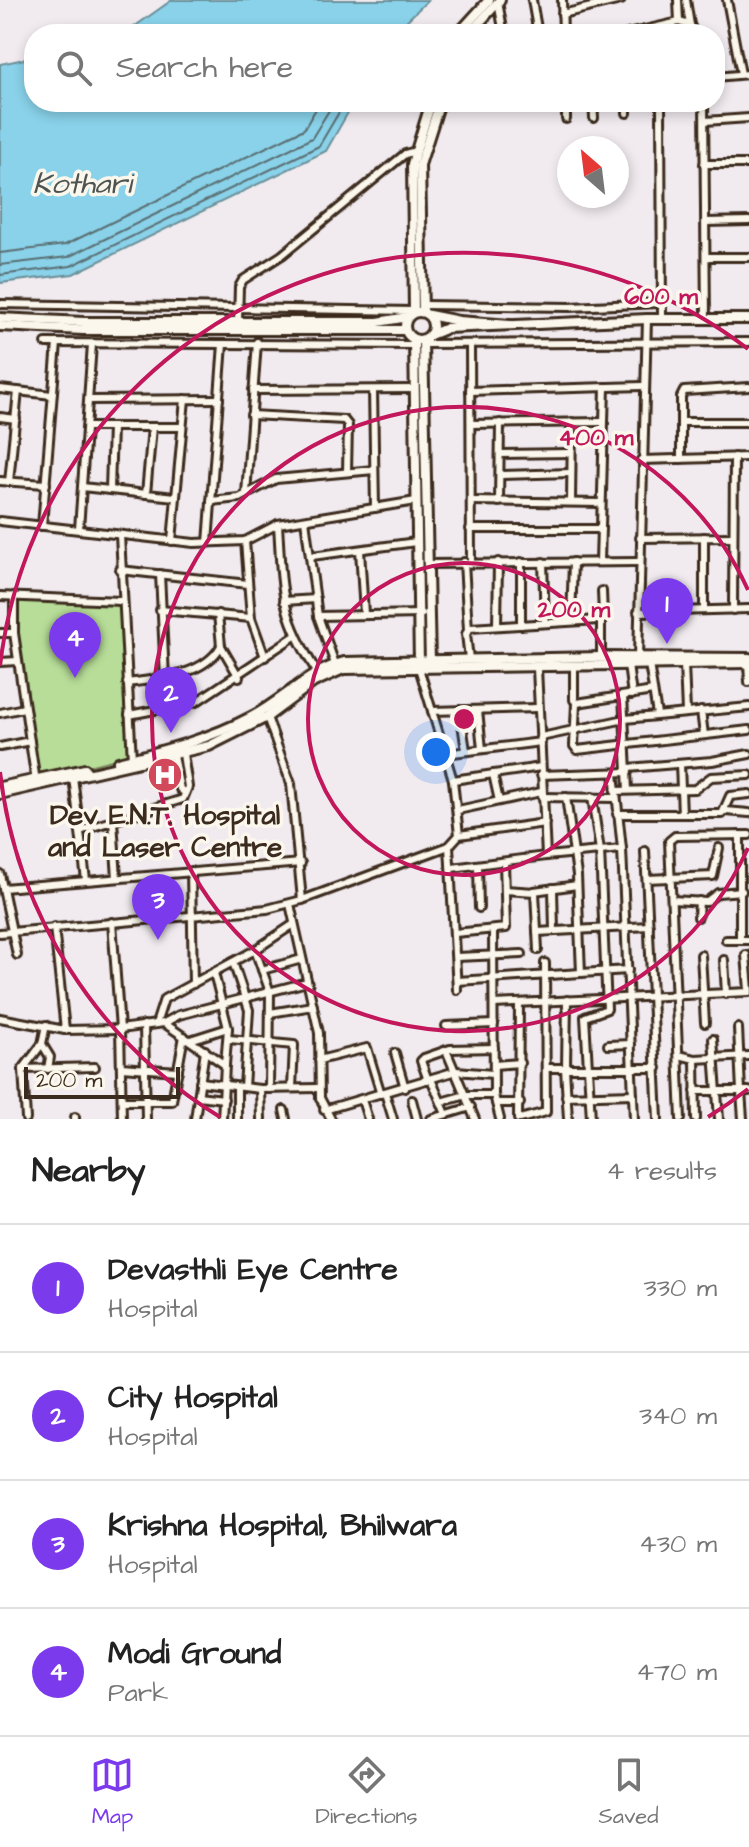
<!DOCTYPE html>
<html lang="en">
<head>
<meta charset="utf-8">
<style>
  body { margin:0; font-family:"Architects Daughter",sans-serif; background:#f6f6f6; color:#222 }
  .compass { position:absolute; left:557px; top:136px; width:72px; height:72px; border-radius:50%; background:#fff; box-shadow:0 4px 12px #0003; rotate:332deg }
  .scale { position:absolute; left:24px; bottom:20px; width:156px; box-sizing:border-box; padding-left:8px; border:4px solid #3b2a1e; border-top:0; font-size:22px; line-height:28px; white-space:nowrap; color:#3b2a1e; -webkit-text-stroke:6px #fbf7ec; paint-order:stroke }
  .you { position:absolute; left:436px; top:752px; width:28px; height:28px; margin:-20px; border:6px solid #fff; border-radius:50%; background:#1a73e8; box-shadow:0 0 0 12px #1a73e833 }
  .badge { display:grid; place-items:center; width:52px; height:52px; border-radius:50%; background:#7c3aed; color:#fff; font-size:26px; font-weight:700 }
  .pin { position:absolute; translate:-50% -66px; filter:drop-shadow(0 2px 4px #0008) }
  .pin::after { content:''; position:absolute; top:42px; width:28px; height:24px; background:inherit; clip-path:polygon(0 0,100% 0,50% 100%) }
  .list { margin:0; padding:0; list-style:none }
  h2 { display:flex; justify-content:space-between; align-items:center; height:104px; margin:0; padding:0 32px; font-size:34px }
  h2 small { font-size:26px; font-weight:400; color:#767676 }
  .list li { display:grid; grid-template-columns:52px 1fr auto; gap:24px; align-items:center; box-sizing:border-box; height:128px; padding:0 32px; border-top:2px solid #e0e0e0 }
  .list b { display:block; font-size:30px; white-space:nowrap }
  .list p { margin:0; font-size:26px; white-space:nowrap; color:#767676 }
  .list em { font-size:26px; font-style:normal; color:#767676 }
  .icon { flex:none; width:44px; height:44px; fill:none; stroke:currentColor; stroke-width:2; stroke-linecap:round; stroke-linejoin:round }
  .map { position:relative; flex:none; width:749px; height:1119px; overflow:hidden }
  .search { position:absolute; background:#fff; box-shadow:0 4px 12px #0003; left:24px; right:24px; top:24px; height:88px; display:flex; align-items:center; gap:20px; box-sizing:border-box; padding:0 28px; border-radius:32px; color:#767676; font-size:30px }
  .sheet { height:616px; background:#fff }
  nav { display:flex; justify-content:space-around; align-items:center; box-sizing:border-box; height:112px; border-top:2px solid #e0e0e0; background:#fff; font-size:22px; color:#767676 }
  nav a { display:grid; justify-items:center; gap:4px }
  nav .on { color:#7c3aed }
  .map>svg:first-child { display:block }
  .green { fill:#b7dd98; stroke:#79845b; stroke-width:2 }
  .water { fill:#89d2ea; stroke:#6a8f98; stroke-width:2 }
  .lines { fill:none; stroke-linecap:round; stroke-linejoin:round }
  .shore { stroke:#5a6d70; stroke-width:2 }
  .street-casing { stroke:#3b2a1e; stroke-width:12 }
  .secondary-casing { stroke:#3b2a1e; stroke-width:14 }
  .street { stroke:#fbf7ec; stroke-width:6 }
  .secondary { stroke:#fbf7ec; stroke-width:8 }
  .ring { fill:none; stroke:#c2185b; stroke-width:4 }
  .labels { text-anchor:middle; stroke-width:7; stroke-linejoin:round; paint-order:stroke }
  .poi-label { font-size:28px; font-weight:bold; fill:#3b2a1e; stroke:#fbf7ec }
  .water-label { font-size:30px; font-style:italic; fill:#4e5451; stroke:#fbf7ec }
  .centre { fill:#c2185b; stroke:#fbf7ec; stroke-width:4 }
  .ring-label { font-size:24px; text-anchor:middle; font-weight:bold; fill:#c2185b; stroke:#fbf7ec; stroke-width:7; stroke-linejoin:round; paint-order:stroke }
</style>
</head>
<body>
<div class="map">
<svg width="749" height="1119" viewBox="0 0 749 1119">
  <rect width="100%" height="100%" fill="#f1ebf0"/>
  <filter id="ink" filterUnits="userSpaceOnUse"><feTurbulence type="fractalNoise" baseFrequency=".0125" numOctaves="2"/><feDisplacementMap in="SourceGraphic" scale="16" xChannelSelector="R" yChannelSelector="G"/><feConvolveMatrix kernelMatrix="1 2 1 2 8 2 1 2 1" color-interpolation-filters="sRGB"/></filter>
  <g filter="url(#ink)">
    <path class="green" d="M14,596L121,601L132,755L36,779Z"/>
    <g class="water">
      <path d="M172,0H428L393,34H124Z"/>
      <path d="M34,57V102H354L326,151L73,274L0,283V64Z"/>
    </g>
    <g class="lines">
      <g class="shore">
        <path d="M0,253L65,245L304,129L320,102"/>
        <path d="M0,265L68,257L312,138L334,102"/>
        <path d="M0,275L71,266L319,146L345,102"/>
      </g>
      <g class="street-casing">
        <g id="street">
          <path d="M532,0L538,34"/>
          <path d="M562,0L563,34"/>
          <path d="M686,0L690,25"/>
          <path d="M727,0L741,74"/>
          <path d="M498,2L504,34"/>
          <path d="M562,14L621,0"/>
          <path d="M679,22L690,25L695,34"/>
          <path d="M627,34L679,22L678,0"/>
          <path d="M715,77L749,74"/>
          <path d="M593,102L594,118"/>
          <path d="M627,102V113"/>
          <path d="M661,102L662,319"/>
          <path d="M704,102L706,319"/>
          <path d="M431,105L482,102"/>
          <path d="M566,119V102"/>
          <path d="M705,121L749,118"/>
          <path d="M704,164H749"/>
          <path d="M706,222L749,221"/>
          <path d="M706,257H749"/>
          <path d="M0,304L414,311"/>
          <path d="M423,305L570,307L660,303"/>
          <path d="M238,321L239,287L243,280L282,255L405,154L416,151"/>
          <path d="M46,343L415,345"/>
          <path d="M423,344L749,342"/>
          <path d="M470,344L471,562"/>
          <path d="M0,389L52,395"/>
          <path d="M253,390L415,389"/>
          <path d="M373,390L375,508"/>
          <path d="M470,391L642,386"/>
          <path d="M89,400L219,399"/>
          <path d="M251,415L344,420L348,425L347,472"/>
          <path d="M0,417L16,419"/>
          <path d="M681,422H749"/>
          <path d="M471,424L603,422"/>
          <path d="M87,427H182"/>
          <path d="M501,454L571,453"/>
          <path d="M681,459V397L684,391L749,387"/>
          <path d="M641,460L749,457"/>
          <path d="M502,475L571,473"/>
          <path d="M0,481L46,484"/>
          <path d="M9,482L18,391"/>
          <path d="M82,487L175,497"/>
          <path d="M110,490L112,427"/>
          <path d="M146,494L152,427"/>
          <path d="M246,494L257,342"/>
          <path d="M211,501L239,498L276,479L374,470"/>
          <path d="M471,501L601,503"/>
          <path d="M499,502L500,423"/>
          <path d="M571,502L572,422"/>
          <path d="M305,520L318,616L335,664"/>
          <path d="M0,521L194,543L245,541L278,524L416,501"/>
          <path d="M278,524C282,591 280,614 317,672"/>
          <path d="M42,526L57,343"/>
          <path d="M79,529L92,344"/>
          <path d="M470,529H601"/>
          <path d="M120,535L132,760"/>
          <path d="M640,538L733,537"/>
          <path d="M172,541L185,399"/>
          <path d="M245,541L251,618L265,657"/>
          <path d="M208,543L223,344"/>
          <path d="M360,550L364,614"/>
          <path d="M312,556L416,542"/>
          <path d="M464,562L468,630"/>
          <path d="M521,562V625"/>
          <path d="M543,562L545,623"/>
          <path d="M600,562L605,387"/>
          <path d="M427,564L639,562"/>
          <path d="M120,570L248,584"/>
          <path d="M160,574L165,678"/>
          <path d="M0,596L121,601"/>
          <path d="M14,596V633L36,782"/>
          <path d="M284,601L316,599"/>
          <path d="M160,610L251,618"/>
          <path d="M704,610V537"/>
          <path d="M733,610L734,457"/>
          <path d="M638,612L749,609"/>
          <path d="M318,616L422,614"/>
          <path d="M601,618V657"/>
          <path d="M571,621L573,562"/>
          <path d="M497,626L498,562"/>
          <path d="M0,633H14"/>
          <path d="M221,646L239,677"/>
          <path d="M638,657L647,319"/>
          <path d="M469,659L466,634L470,628L599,620L603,615L602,591"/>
          <path d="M748,661L749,682"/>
          <path d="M0,662L18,661"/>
          <path d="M649,664L657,715"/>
          <path d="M684,664L686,712"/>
          <path d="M628,665L632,695"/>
          <path d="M574,667V700L577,703L653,691"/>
          <path d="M127,683C158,679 204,676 221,646L218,614"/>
          <path d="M623,696L628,790"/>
          <path d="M576,703L574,746L577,750L749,730"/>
          <path d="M460,710L466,751"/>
          <path d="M478,710L482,749"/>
          <path d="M432,711L538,708"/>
          <path d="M701,711L704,735"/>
          <path d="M0,713L24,708"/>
          <path d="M129,715L196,702L295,636"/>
          <path d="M267,717L291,784L302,900"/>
          <path d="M541,737L625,719L749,707"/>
          <path d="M0,747L30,741"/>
          <path d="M445,754L541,742"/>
          <path d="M173,756L180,789L185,793"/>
          <path d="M680,764L682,814"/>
          <path d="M628,768L712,761L749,754"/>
          <path d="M614,773L622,849L634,1119"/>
          <path d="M493,774L499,801"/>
          <path d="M541,775L628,772"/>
          <path d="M73,777L86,880"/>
          <path d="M453,780L541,767"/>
          <path d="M615,791L695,789L711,777L749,775"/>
          <path d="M542,797L615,798"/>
          <path d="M566,797L577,875L581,973"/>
          <path d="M458,810L541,792"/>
          <path d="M726,811L749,813"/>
          <path d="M617,814H722L730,796L749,794"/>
          <path d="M113,821L117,878"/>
          <path d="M80,831L183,799L188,787L183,754"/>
          <path d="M459,835L545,823"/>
          <path d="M740,835V940"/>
          <path d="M449,846L457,990"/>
          <path d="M645,851L658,1119"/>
          <path d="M546,856L622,849"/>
          <path d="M478,866L479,908"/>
          <path d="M452,868L546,856L537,668"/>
          <path d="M191,871L193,984"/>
          <path d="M0,874L17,955"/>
          <path d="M647,879L713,876L719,848"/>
          <path d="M3,888L301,863"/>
          <path d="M553,888L554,931"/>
          <path d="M505,890L535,892L538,950"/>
          <path d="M534,891L577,885"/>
          <path d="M672,900L706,902L718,893L742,891"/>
          <path d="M290,904L319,1033L320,1098L331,1119"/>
          <path d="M698,917L699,901"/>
          <path d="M54,927L65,1030"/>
          <path d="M493,931L494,1095L500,1119"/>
          <path d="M537,932L649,926"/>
          <path d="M0,933L267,909L302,900L449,846L459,835L453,780L419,668"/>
          <path d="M455,933L506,928L504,862"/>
          <path d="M726,940H749"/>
          <path d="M255,950L270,992L269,1089"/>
          <path d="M701,955L705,1023"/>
          <path d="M746,955L749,990"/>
          <path d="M456,957L522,954"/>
          <path d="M724,960L726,994"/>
          <path d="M233,962L249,1010L244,1087"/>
          <path d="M262,970L302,959"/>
          <path d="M214,973L228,1028L225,1065"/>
          <path d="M457,981L628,970"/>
          <path d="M494,1004L749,992"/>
          <path d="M270,1013L313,1006"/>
          <path d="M0,1018L65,1030L120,1029L112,922"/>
          <path d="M164,1023L179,1015L307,982"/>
          <path d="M156,1024L164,999L255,950L294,924"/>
          <path d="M144,1025L146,1119"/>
          <path d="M446,1026L494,1024"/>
          <path d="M738,1028L741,1091"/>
          <path d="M229,1039L294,1045L292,1088"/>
          <path d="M713,1039L719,1119"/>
          <path d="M190,1040L228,1028"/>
          <path d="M42,1044L50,1057L48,1069"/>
          <path d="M608,1045L631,1044"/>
          <path d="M446,1050L475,1119"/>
          <path d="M395,1053L405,1088"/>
          <path d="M679,1055L695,1059L696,1119"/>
          <path d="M695,1059L749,1056"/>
          <path d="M319,1060L367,1048L381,1094"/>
          <path d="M494,1065L520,1063"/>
          <path d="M121,1067L178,1071"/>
          <path d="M547,1068H657"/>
          <path d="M565,1068L568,1119"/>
          <path d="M566,1068L567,1000"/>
          <path d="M23,1069L95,1067"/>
          <path d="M431,1079L446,1114"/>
          <path d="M428,1080L421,1061L424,1058L450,1049L494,1048"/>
          <path d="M200,1082L260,1089L318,1088"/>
          <path d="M237,1087V1119"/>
          <path d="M260,1089L261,1119"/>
          <path d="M695,1091H749"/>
          <path d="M741,1091L743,1119"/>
          <path d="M385,1093L393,1119"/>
          <path d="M198,1096L224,1099"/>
          <path d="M566,1096L633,1094"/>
          <path d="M362,1100L368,1119"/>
          <path d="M412,1100L417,1119"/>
          <path d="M122,1101H172L184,1036"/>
          <path d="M441,1102L466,1095H494"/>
          <path d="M496,1103H520"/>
          <path d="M284,1110L286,1119"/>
          <path d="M324,1110L456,1071L493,1074"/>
          <path d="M75,1117V1119"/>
          <path d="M26,1119L23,1069L42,1044L46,1025"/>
          <path d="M122,1119L120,1029L164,1023L225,1065L222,1119"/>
          <path d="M195,1119L205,1050"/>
          <path d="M431,1119L471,1107"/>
          <path d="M518,1119L519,1003"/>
          <path d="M520,1119L546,1112L545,963"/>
          <path d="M591,1119L585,1017L607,1009L600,851L592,797"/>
          <path d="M681,1119L669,841L675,836L749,835"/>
        </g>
      </g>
      <g class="secondary-casing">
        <g id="secondary">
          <path d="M458,34L489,0"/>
          <path d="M469,34L500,0"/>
          <circle cx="419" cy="326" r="14"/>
          <path d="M414,312L412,164L431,102"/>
          <path d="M423,312L420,165L440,102"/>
          <path d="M429,315L459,321L510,325"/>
          <path d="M0,318L84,322H378L408,317"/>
          <path d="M0,326L83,330H405"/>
          <path d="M430,335L447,328L647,319H749"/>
          <path d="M414,340L419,663"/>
          <path d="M423,340L430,663"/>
          <path d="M118,762C166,750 210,739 253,716C285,699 309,671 344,662L601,657L749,658"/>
          <path d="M0,787L85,769"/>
          <path d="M0,794L209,746L267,717L314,682L343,669L749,663"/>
        </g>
      </g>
      <use href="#street" class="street"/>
      <use href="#secondary" class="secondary"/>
    </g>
  </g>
  <g class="ring">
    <circle cx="464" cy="719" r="156"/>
    <path d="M748 848A312 312 0 1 1 748 590"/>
    <path d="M748 1089A467 467 0 0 1 708 1117M220 1117A467 467 0 0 1 0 772M0 666A467 467 0 0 1 748 349"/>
  </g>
  <defs>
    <g id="hospital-disc" transform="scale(1.8)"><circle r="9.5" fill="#d1495b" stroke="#fbf7ec"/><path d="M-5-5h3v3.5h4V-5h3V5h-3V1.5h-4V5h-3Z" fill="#fff"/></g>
  </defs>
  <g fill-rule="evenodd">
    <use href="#hospital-disc" x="165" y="775"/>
  </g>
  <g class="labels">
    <g class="poi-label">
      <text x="165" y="824">Dev E.N.T. Hospital<tspan x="165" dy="32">and Laser Centre</tspan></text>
    </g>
    <g class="water-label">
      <text x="82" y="193">Kothari</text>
    </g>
  </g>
  <circle cx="464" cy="719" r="12" class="centre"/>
  <g class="ring-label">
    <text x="661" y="304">600 m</text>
    <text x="596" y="445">400 m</text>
    <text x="574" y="617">200 m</text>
  </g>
</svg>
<svg class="compass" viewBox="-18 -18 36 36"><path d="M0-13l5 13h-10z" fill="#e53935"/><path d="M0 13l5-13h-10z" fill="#767676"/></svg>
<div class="scale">200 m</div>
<div class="you"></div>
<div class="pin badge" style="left:667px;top:644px">1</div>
<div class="pin badge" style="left:171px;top:733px">2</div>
<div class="pin badge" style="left:158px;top:940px">3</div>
<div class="pin badge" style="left:75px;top:678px">4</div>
<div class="search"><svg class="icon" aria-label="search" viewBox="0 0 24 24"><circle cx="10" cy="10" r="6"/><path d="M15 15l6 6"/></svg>Search here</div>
</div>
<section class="sheet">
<h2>Nearby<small>4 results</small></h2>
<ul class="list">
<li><span class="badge">1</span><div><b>Devasthli Eye Centre</b><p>Hospital</p></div><em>330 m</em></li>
<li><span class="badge">2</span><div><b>City Hospital</b><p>Hospital</p></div><em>340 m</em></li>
<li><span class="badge">3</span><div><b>Krishna Hospital, Bhilwara</b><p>Hospital</p></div><em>430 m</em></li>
<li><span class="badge">4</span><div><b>Modi Ground</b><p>Park</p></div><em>470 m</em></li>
</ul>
</section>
<nav>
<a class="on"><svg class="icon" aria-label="map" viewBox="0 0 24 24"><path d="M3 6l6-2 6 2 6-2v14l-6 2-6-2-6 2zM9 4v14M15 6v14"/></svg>Map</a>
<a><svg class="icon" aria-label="directions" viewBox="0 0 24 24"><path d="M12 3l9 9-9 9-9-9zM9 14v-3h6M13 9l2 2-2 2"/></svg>Directions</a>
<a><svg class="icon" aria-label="saved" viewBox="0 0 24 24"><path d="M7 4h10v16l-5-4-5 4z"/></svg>Saved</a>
</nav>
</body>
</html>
